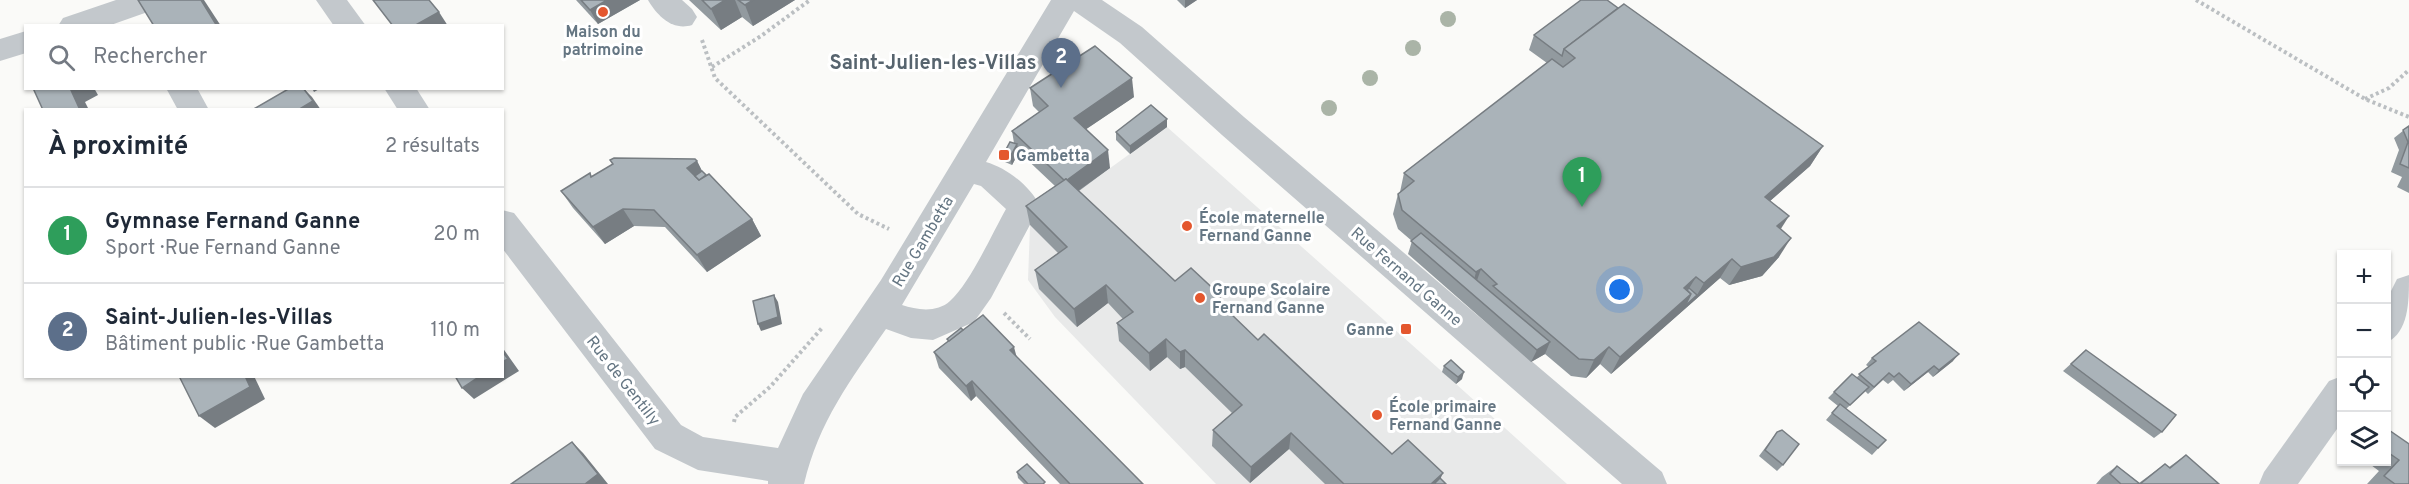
<!DOCTYPE html>
<html lang="fr">
<head>
<meta charset="utf-8">
<style>
  body { margin:0; font-family:Overpass,sans-serif; background:#f2f2f3; color:#1f2937 }
  .controls { position:absolute; right:18px; bottom:18px; display:grid; overflow:hidden; border-radius:0px; box-shadow:0 2px 4px #0004 }
  .controls button { width:54px; height:54px; display:grid; place-items:center; padding:0; border:0; border-bottom:2px solid #e0e1e3; background:#fff; color:#1f2937; font:30px sans-serif }
  .you { position:absolute; left:1620px; top:290px; width:21px; height:21px; margin:-15px; border:4px solid #fff; border-radius:50%; background:#1a73e8; box-shadow:0 0 0 9px #1a73e833 }
  .badge { display:grid; place-items:center; width:39px; height:39px; border-radius:50%; background:#1a73e8; color:#fff; font-size:20px; font-weight:700 }
  .pin { position:absolute; translate:-50% -50px; filter:drop-shadow(0 2px 3px #0008) }
  .pin::after { content:''; position:absolute; top:32px; width:21px; height:18px; background:inherit; clip-path:polygon(0 0,100% 0,50% 100%) }
  .list { margin:0; padding:0; list-style:none }
  h2 { display:flex; justify-content:space-between; align-items:center; height:78px; margin:0; padding:0 24px; font-size:26px }
  h2 small { font-size:20px; font-weight:400; color:#747a83 }
  .list li { display:grid; grid-template-columns:39px 1fr auto; gap:18px; align-items:center; box-sizing:border-box; height:96px; padding:0 24px; border-top:2px solid #e0e1e3 }
  .list b { display:block; font-size:22px; white-space:nowrap }
  .list p { margin:0; font-size:20px; white-space:nowrap; color:#747a83 }
  .list em { font-size:20px; font-style:normal; color:#747a83 }
  .icon { flex:none; width:33px; height:33px; fill:none; stroke:currentColor; stroke-width:2; stroke-linecap:round; stroke-linejoin:round }
  .map { position:relative; flex:none; width:2409px; height:484px; overflow:hidden }
  .search { position:absolute; background:#fff; box-shadow:0 2px 4px #0004; left:24px; top:24px; width:480px; height:66px; display:flex; align-items:center; gap:15px; box-sizing:border-box; padding:0 21px; border-radius:0px; color:#747a83; font-size:22px }
  .panel { position:absolute; background:#fff; box-shadow:0 2px 4px #0004; left:24px; top:108px; width:480px; height:270px; border-radius:0px }
  .map>svg:first-child { display:block }
  .built { fill:#e8e9e9 }
  .lines { fill:none; stroke-linecap:round; stroke-linejoin:round }
  .path { stroke:#bbbfc2; stroke-width:4; stroke-dasharray:3 3; stroke-linecap:butt }
  .minor { fill:#c3c8cc; fill-rule:evenodd }
  .tree { fill:#aab4a7 }
  .wall { fill:#929a9f }
  .shaded-wall { fill:#777d82 }
  .building { fill:#aab3b9; stroke:#777d82; stroke-width:1.5 }
  .poi-dot { fill:#e4572e; stroke:#fff; stroke-width:2 }
  .labels { text-anchor:middle; stroke-width:6; stroke-linejoin:round; paint-order:stroke }
  .poi-label { font-size:16px; font-weight:bold; fill:#657683; stroke:#fff; text-anchor:start }
  .street-label { font-size:16px; fill:#657683; stroke:#fff }
  .quarter-label { font-size:20px; font-weight:bold; fill:#57646e; stroke:#fff }
</style>
</head>
<body>
<div class="map">
<svg width="2409" height="484" viewBox="0 0 2409 484">
  <rect width="100%" height="100%" fill="#fafaf8"/>
  <path class="built" d="M1167,127L1456,384L1567,484H1216L1055,317L1028,280L1030,226Z"/>
  <g class="lines">
    <g class="path">
      <path d="M2196,0L2365,99L2409,117"/>
      <path d="M702,40L715,78L858,214L889,229"/>
      <path d="M712,67L761,36L810,0"/>
      <path d="M2365,99L2389,88L2409,70"/>
      <path d="M1004,313L1030,339"/>
      <path d="M734,422L735,417L770,387L822,328"/>
    </g>
    <g class="minor">
      <path d="M116,0H164L159,8L108,26H58L63,18Z"/>
      <path d="M316,0H347L366,26H334Z"/>
      <path d="M648,0H682L692,9L697,17L692,25C673,31 658,17 648,0Z"/>
      <path d="M1051,0H1102L1142,27L1244,117L1662,472L1667,484H1622L1222,135L1120,43L1074,11L986,162C1007,168 1030,186 1040,206L991,298L974,322L933,340L911,338L886,329C850,381 819,421 804,484H768V481L698,470L655,449L502,248V210L514,213L681,425L703,437L778,448L803,394L881,280ZM974,184L981,186L1006,209C992,234 970,283 950,301C937,313 917,310 902,305Z"/>
      <path d="M26,31V53L0,61V39Z"/>
      <path d="M166,88H197L209,110H178Z"/>
      <path d="M384,88H416L430,110H398Z"/>
      <path d="M2409,275C2409,302 2409,332 2386,343V301L2397,279Z"/>
      <path d="M2342,376V422L2298,484H2259L2264,472L2329,381Z"/>
    </g>
  </g>
  <g class="tree">
    <circle cx="1448" cy="19" r="8"/>
    <circle cx="1413" cy="48" r="8"/>
    <circle cx="1370" cy="78" r="8"/>
    <circle cx="1329" cy="108" r="8"/>
  </g>
  <g class="wall">
    <path d="M576,0H640L598,24Z"/>
    <path d="M689,0H795L753,26L742,17L721,30Z"/>
    <path d="M1177,0H1197L1185,8Z"/>
    <path d="M1534,35L1823,146L1810,166L1770,201L1780,229L1779,257L1762,276L1729,285L1720,278L1611,374L1600,364L1586,378L1571,376L1545,354L1531,362L1408,254L1412,241L1398,229L1393,214L1398,194L1400,192L1404,173L1547,63L1529,50Z"/>
    <path d="M1030,88L1134,97L1086,129L1110,168L1079,191L1175,281L1220,311L1258,340L1392,454L1440,479L1446,484H1325L1289,449L1250,483L1212,446L1213,430L1232,413L1185,367L1180,369L1167,357L1150,371L1119,341L1117,323L1123,319L1108,303L1077,327L1039,289L1035,270L1058,253L1030,225L1026,206L1055,186L1019,152L1012,165L1005,162L1003,155L1014,143L1012,131L1039,112L1033,106Z"/>
    <path d="M1167,119V127L1130,154L1116,140V132Z"/>
    <path d="M2409,126V193L2397,187L2402,177L2391,172L2399,150L2394,138Z"/>
    <path d="M610,160L697,161L702,171L752,219L761,236L707,272L665,227L634,226L605,244L573,208L561,191L590,173L592,177L613,164Z"/>
    <path d="M963,330L1017,357L1143,484H1060L976,396L971,401L939,368L934,352L948,341L947,339Z"/>
    <path d="M2086,350L2162,432L2154,438L2063,371Z"/>
    <path d="M1872,358L1953,361L1933,377L1928,372L1904,391L1893,380L1888,384L1883,380L1868,394L1865,391L1846,409L1886,440L1872,455L1826,420L1838,406L1828,398L1834,392L1857,377L1869,367L1866,365Z"/>
    <path d="M1444,366L1462,379L1456,384L1442,372Z"/>
    <path d="M2386,428L2409,484H2367L2379,471L2367,462H2386Z"/>
    <path d="M1777,432L1783,465L1777,471L1759,456Z"/>
    <path d="M2186,455L2219,484H2096L2102,477L2117,466L2139,483L2165,464L2169,467Z"/>
    <path d="M1017,472L1045,484H1024L1018,478Z"/>
  </g>
  <g class="shaded-wall">
    <path d="M201,0H204L221,26H217Z"/>
    <path d="M607,0H640L598,24L590,10Z"/>
    <path d="M725,0H735L742,17L721,30L711,9Z"/>
    <path d="M753,0H795L753,26L745,5Z"/>
    <path d="M1185,0H1197L1185,8Z"/>
    <path d="M439,12L448,26H414Z"/>
    <path d="M1132,78L1134,97L1076,136L1074,118Z"/>
    <path d="M70,88H94L98,95L85,102L89,110H80Z"/>
    <path d="M303,88L312,97L321,110H298Z"/>
    <path d="M312,88H321L314,92Z"/>
    <path d="M1167,119V127L1130,154V146Z"/>
    <path d="M1017,144L1019,152L1012,165L1010,157Z"/>
    <path d="M1823,146L1810,166L1753,216L1765,197Z"/>
    <path d="M1108,150L1110,168L1068,198L1066,181Z"/>
    <path d="M697,161L706,179L699,184L687,168Z"/>
    <path d="M623,209L634,226L605,244L593,227Z"/>
    <path d="M1789,216L1777,235V226Z"/>
    <path d="M752,219L761,236L707,272L697,255Z"/>
    <path d="M1791,238L1779,257L1762,276L1729,285L1741,267Z"/>
    <path d="M1732,259L1720,278L1611,374L1620,357L1691,294L1697,295L1704,283Z"/>
    <path d="M1481,269L1475,286L1473,284L1476,272Z"/>
    <path d="M1696,277L1685,295L1684,288Z"/>
    <path d="M1106,285L1108,303L1077,327L1074,309Z"/>
    <path d="M774,295L778,302L782,324L761,331L758,324Z"/>
    <path d="M1221,296L1220,314L1212,303Z"/>
    <path d="M1166,339L1167,357L1150,371L1149,353Z"/>
    <path d="M1550,342L1545,354L1531,362L1537,350Z"/>
    <path d="M502,347L519,371L474,399L462,388L480,376H502Z"/>
    <path d="M1014,347L1018,362L1010,350Z"/>
    <path d="M1609,347L1600,364L1586,378L1594,360Z"/>
    <path d="M1185,350V367L1180,369V352Z"/>
    <path d="M1959,354L1953,361L1933,377L1939,370Z"/>
    <path d="M1934,366L1928,372L1904,391L1911,384Z"/>
    <path d="M1464,372L1462,379L1456,384L1458,377Z"/>
    <path d="M245,376H254L265,399L215,428L199,416Z"/>
    <path d="M972,381L976,396L971,401L966,386Z"/>
    <path d="M1291,433L1289,449L1250,483L1251,467Z"/>
    <path d="M572,442L583,453L608,484H585Z"/>
    <path d="M1443,473L1438,484H1431Z"/>
  </g>
  <g class="building">
    <path d="M138,0H201L217,26H154Z"/>
    <path d="M373,0H429L439,12L414,26H393Z"/>
    <path d="M581,0H607L590,10Z"/>
    <path d="M702,0H725L711,9Z"/>
    <path d="M738,0H753L745,5Z"/>
    <path d="M1581,0H1607L1618,8L1564,49L1562,56L1534,35Z"/>
    <path d="M1624,4L1823,146L1765,197L1789,216L1777,226L1791,238L1774,257L1741,267L1732,259L1704,283L1696,277L1684,288L1691,294L1620,357L1609,347L1594,360L1579,359L1493,286L1497,284L1481,269L1476,272L1402,210L1398,194L1414,181L1404,173L1552,59L1563,67L1575,58L1564,49Z"/>
    <path d="M1095,46L1132,78L1074,118L1108,150L1067,180L1066,179L1064,180L1012,131L1048,106L1030,88Z"/>
    <path d="M33,88H70L80,110H43Z"/>
    <path d="M290,88H303L313,101L298,110H252Z"/>
    <path d="M1151,105L1167,119L1130,146L1116,132Z"/>
    <path d="M2409,126V168L2400,164L2408,142L2403,130Z"/>
    <path d="M1010,142L1017,144L1010,157L1003,155Z"/>
    <path d="M614,158L695,159L697,161L687,168L699,180L709,174L752,219L697,255L654,210L623,209L593,227L561,191L590,173L591,177L613,164L610,160Z"/>
    <path d="M702,171L706,175L699,180L695,176Z"/>
    <path d="M1066,179L1175,281L1191,268L1221,296L1212,303L1223,313L1229,312L1258,340L1264,334L1392,454L1408,440L1443,473L1431,484H1344L1291,433L1251,467L1213,430L1242,405L1185,350L1180,352L1166,339L1149,353L1117,323L1133,312L1106,285L1074,309L1035,270L1067,247L1026,206Z"/>
    <path d="M1421,233L1550,342L1537,350L1411,241Z"/>
    <path d="M1689,288L1697,295L1685,306L1691,294L1687,290Z"/>
    <path d="M774,295L778,317L758,324L753,301Z"/>
    <path d="M983,315L1014,347L1010,350L1143,484H1070L972,381L966,386L934,352Z"/>
    <path d="M1919,322L1959,354L1939,370L1934,366L1911,384L1899,373L1894,377L1889,373L1874,387L1859,374L1876,361L1872,358Z"/>
    <path d="M961,328L963,330L949,341L947,339Z"/>
    <path d="M2086,350L2176,415L2162,432L2071,364Z"/>
    <path d="M502,351L508,359L502,362Z"/>
    <path d="M1451,360L1464,372L1458,377L1444,366Z"/>
    <path d="M1852,374L1869,387L1850,405L1834,392Z"/>
    <path d="M179,376H245L250,387L199,416Z"/>
    <path d="M455,376H480L462,388Z"/>
    <path d="M1840,404L1886,440L1878,448L1832,413Z"/>
    <path d="M2386,428L2409,444V484H2395L2384,476L2399,460L2386,451Z"/>
    <path d="M1782,430L1799,444L1783,465L1765,450L1777,432Z"/>
    <path d="M572,442L598,474L585,484H511Z"/>
    <path d="M2186,455L2219,484H2140L2165,464L2170,468Z"/>
    <path d="M1027,464L1045,482L1043,484H1028L1017,472Z"/>
    <path d="M2117,466L2140,484H2121L2110,474Z"/>
    <path d="M1440,478L1446,484H1434Z"/>
  </g>
  <g class="poi-dot">
    <circle cx="603" cy="12" r="6"/>
    <rect x="998" y="149" width="12" height="12" rx="3"/>
    <circle cx="1187" cy="226" r="6"/>
    <circle cx="1200" cy="298" r="6"/>
    <rect x="1400" y="323" width="12" height="12" rx="3"/>
    <circle cx="1377" cy="415" r="6"/>
  </g>
  <g class="labels">
    <g class="poi-label">
      <text x="603" y="37" text-anchor="middle">Maison du<tspan x="603" dy="18">patrimoine</tspan></text>
      <text x="1016" y="161">Gambetta</text>
      <text x="1199" y="223">École maternelle<tspan x="1199" dy="18">Fernand Ganne</tspan></text>
      <text x="1212" y="295">Groupe Scolaire<tspan x="1212" dy="18">Fernand Ganne</tspan></text>
      <text x="1394" y="335" text-anchor="end">Ganne</text>
      <text x="1389" y="412">École primaire<tspan x="1389" dy="18">Fernand Ganne</tspan></text>
    </g>
    <g class="street-label">
      <text transform="translate(922 241) rotate(-59)" y="6">Rue Gambetta</text>
      <text transform="translate(1407 276) rotate(41)" y="6">Rue Fernand Ganne</text>
      <text transform="translate(624 380) rotate(52)" y="6">Rue de Gentilly</text>
    </g>
    <g class="quarter-label">
      <text x="933" y="69">Saint-Julien-les-Villas</text>
    </g>
  </g>
</svg>
<div class="controls">
<button>+</button>
<button>−</button>
<button><svg class="icon" aria-label="locate" viewBox="0 0 24 24"><circle cx="12" cy="12" r="6"/><path d="M12 2v4M12 18v4M2 12h4M18 12h4"/></svg></button>
<button><svg class="icon" aria-label="layers" viewBox="0 0 24 24"><path d="M12 4l9 5-9 5-9-5zM3 14l9 5 9-5"/></svg></button>
</div>
<div class="you"></div>
<div class="pin badge" style="left:1582px;top:207px;background:#2e9e5b">1</div>
<div class="pin badge" style="left:1061px;top:88px;background:#5c6f8a">2</div>
<div class="search"><svg class="icon" aria-label="search" viewBox="0 0 24 24"><circle cx="10" cy="10" r="6"/><path d="M15 15l6 6"/></svg>Rechercher</div>
<section class="panel">
<h2>À proximité<small>2 résultats</small></h2>
<ul class="list">
<li><span class="badge" style="background:#2e9e5b">1</span><div><b>Gymnase Fernand Ganne</b><p>Sport · Rue Fernand Ganne</p></div><em>20 m</em></li>
<li><span class="badge" style="background:#5c6f8a">2</span><div><b>Saint-Julien-les-Villas</b><p>Bâtiment public · Rue Gambetta</p></div><em>110 m</em></li>
</ul>
</section>
</div>
</body>
</html>
